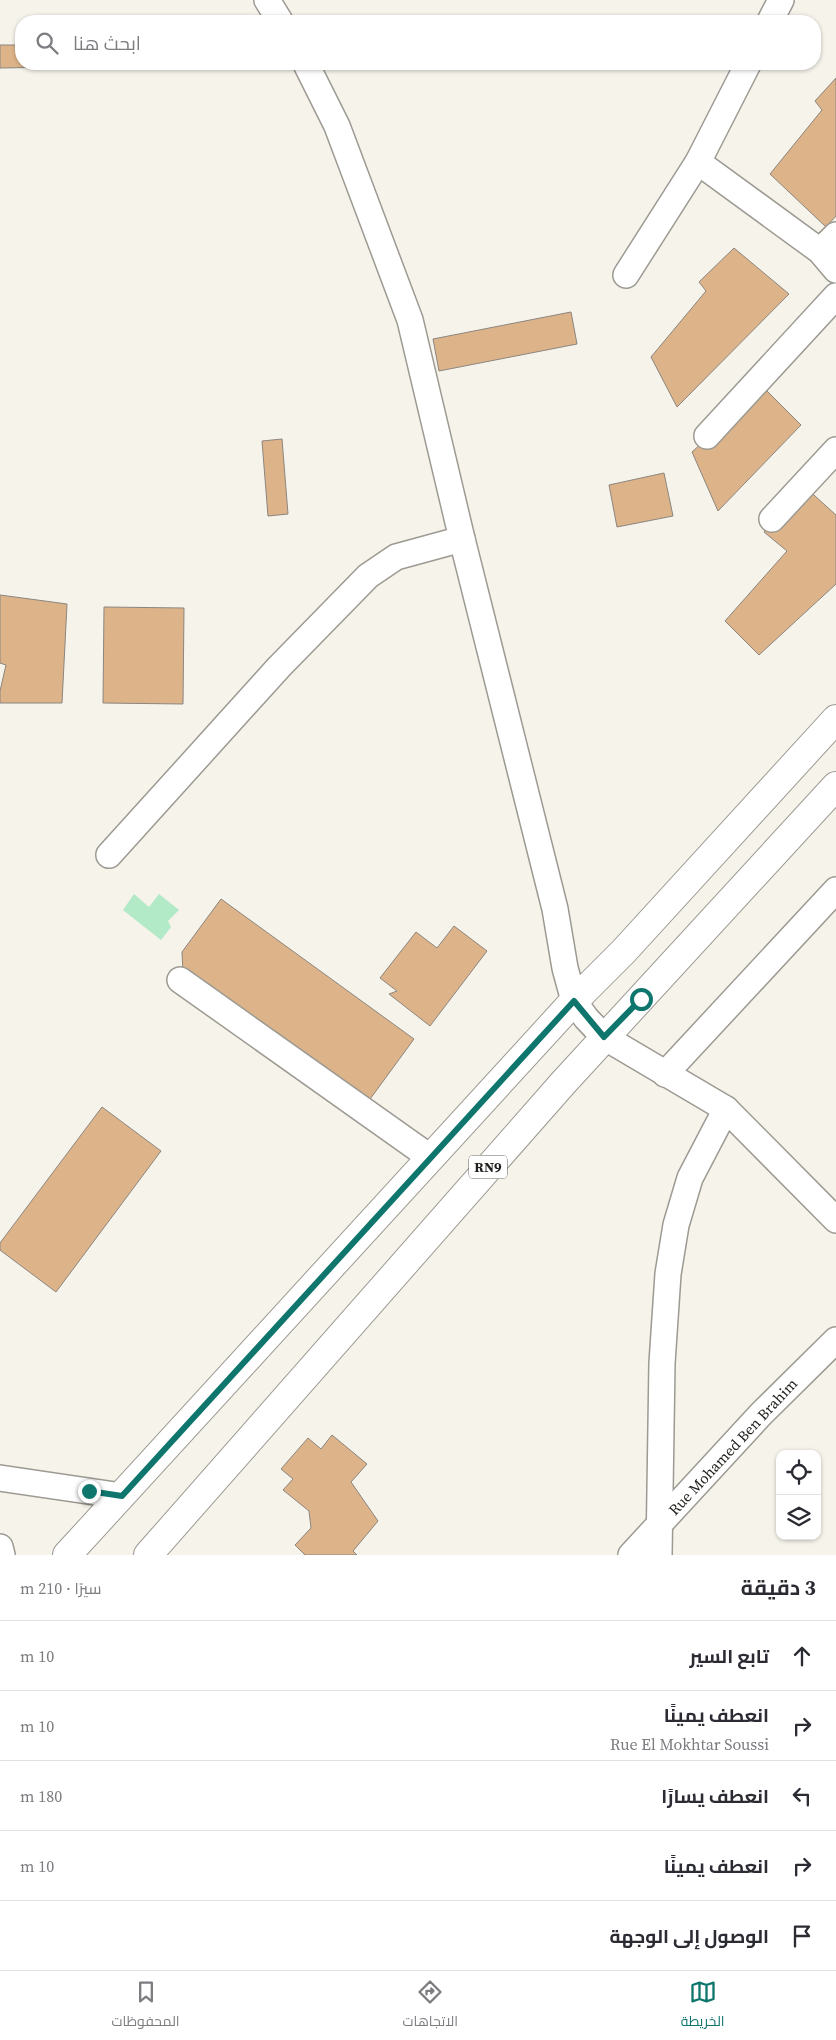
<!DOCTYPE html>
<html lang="ar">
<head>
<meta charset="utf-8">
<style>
  body { margin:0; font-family:"Source Serif 4",Cairo,serif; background:#f7f7f7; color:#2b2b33; direction:rtl }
  .controls { position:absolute; right:15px; bottom:15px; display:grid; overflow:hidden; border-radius:10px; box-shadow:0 1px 4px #0004 }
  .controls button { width:45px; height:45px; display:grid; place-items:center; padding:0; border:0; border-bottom:1px solid #e1e1e2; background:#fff; color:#2b2b33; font:25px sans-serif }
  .stop { position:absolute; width:15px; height:15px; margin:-11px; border:4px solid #0f766e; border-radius:50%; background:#fff }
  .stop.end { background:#0f766e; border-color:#fff; box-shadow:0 1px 5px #0008 }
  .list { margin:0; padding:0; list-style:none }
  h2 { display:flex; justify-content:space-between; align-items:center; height:65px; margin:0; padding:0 20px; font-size:21px }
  h2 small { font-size:16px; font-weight:400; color:#7c7c81 }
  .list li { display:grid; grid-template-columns:32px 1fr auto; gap:15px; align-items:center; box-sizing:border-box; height:70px; padding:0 20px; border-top:1px solid #e1e1e2 }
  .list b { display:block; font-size:19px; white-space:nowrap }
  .list p { margin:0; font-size:16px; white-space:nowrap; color:#7c7c81 }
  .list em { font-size:16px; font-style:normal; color:#7c7c81 }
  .icon { flex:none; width:28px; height:28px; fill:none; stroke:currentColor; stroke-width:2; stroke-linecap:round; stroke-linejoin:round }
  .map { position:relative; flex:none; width:836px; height:1555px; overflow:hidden; direction:ltr }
  .search { position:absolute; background:#fff; box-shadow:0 1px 4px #0004; left:15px; right:15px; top:15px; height:55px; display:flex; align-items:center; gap:12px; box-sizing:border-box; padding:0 18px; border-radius:20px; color:#7c7c81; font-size:19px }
  .sheet { height:415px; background:#fff }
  nav { display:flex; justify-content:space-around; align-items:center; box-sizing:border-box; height:70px; border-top:1px solid #e1e1e2; background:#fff; font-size:14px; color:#7c7c81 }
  nav a { display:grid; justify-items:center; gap:2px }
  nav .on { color:#0f766e }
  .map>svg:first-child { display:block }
  .water { fill:#b2e9c7 }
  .building { fill:#ddb48a; stroke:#8c857f }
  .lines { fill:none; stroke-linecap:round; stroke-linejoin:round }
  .minor-casing { stroke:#9c9a92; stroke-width:28 }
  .primary-casing { stroke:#9c9a92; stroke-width:30 }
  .minor { stroke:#fff; stroke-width:25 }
  .primary { stroke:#fff; stroke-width:28 }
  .route { stroke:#0f766e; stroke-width:6 }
  .labels { text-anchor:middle; stroke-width:5; stroke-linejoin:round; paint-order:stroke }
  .shield { fill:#fff; stroke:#636260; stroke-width:1 }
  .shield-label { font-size:14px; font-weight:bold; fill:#201f1c }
  .street-label { font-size:15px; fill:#201f1c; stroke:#fff }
</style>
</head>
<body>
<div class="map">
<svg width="836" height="1555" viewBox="0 0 836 1555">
  <rect width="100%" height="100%" fill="#f5f3ea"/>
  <path class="water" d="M134,894L149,907L159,894L179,910L168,921L171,927L161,940L123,910Z"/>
  <g class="building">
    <path d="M0,45H21V64H63V67L0,68Z"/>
    <path d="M836,78V216L826,227L770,174L822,110L815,101Z"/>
    <path d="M734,248L789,294L677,407L651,357L706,291L699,282Z"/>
    <path d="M571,312L577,344L439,371L433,339Z"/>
    <path d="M763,387L801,425L718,511L692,452Z"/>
    <path d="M282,439L288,514L268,516L262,441Z"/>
    <path d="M664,473L673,516L617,527L609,485Z"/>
    <path d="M804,486L836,515V584L759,655L725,621L787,551L764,532Z"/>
    <path d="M0,595L67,604L62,703H0V691L6,665L0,663Z"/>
    <path d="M104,607L184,608L183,704L103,703Z"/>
    <path d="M221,899L414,1039L365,1106L183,974L182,952Z"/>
    <path d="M454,926L487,951L430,1026L389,994L397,991L380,978L416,932L437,948Z"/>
    <path d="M102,1107L161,1151L56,1292L0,1250V1243Z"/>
    <path d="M332,1435L367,1464L351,1482L378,1521L353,1551L357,1555H305L295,1545L311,1528L309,1511L283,1490L293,1479L281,1469L308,1438L321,1449Z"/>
  </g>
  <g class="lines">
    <g class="minor-casing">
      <g id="minor">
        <path d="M267,0L280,21"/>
        <path d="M770,21L781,0"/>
        <path d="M306,64L337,126L410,320L462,539L555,909L565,968L574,1001L586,1018L604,1037L726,1109L836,1220"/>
        <path d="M698,162L820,251L836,270"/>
        <path d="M820,251L836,235"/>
        <path d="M626,275L698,162L748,64"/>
        <path d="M707,436L836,296"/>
        <path d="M772,519L836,450"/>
        <path d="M109,855L279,667L368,576L396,557L462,539"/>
        <path d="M180,980L431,1158"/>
        <path d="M665,1074L836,890"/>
        <path d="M0,1478L122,1496"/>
        <path d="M0,1547L2,1555"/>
        <path d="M631,1555L761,1414L836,1340"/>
        <path d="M659,1555L662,1363L668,1274L676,1225L690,1178L726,1109"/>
      </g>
    </g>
    <g class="primary-casing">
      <g id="primary">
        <path d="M67,1555L574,1001L624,951L836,719"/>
        <path d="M148,1555L564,1082L836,786"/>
      </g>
    </g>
    <use href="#minor" class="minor"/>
    <use href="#primary" class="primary"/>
  </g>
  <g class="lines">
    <path class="route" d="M89,1491L122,1496L574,1001L604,1037L641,999"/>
  </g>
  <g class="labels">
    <rect class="shield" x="469" y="1155.5" width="38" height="23" rx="4"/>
    <g class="shield-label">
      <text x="488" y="1172">RN9</text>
    </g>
    <g class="street-label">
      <text transform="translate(733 1447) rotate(-47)" y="5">Rue Mohamed Ben Brahim</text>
    </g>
  </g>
</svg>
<div class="controls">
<button><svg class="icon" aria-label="locate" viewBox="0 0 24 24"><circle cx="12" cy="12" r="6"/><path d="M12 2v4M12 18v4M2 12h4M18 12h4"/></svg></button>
<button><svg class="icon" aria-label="layers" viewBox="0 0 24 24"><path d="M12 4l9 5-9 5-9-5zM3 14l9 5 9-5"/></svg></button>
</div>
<div class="stop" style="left:641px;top:999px"></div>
<div class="stop end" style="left:89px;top:1491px"></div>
<div class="search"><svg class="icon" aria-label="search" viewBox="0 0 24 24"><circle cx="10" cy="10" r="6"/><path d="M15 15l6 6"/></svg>ابحث هنا</div>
</div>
<section class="sheet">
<h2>3 دقيقة<small>سيرًا · 210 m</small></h2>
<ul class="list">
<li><svg class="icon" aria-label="ahead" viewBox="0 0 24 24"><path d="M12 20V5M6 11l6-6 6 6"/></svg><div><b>تابع السير</b></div><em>10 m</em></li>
<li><svg class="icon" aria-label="right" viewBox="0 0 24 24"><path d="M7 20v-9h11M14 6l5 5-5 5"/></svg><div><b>انعطف يمينًا</b><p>Rue El Mokhtar Soussi</p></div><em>10 m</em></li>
<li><svg class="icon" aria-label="left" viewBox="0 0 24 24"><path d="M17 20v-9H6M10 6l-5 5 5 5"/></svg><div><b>انعطف يسارًا</b></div><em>180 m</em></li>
<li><svg class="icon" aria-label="right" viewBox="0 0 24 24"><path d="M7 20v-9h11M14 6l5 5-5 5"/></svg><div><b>انعطف يمينًا</b></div><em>10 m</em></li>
<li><svg class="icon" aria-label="arrive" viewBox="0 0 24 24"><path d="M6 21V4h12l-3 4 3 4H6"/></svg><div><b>الوصول إلى الوجهة</b></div></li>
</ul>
</section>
<nav>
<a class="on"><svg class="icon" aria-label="map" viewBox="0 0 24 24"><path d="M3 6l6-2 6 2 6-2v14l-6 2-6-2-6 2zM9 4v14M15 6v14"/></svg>الخريطة</a>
<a><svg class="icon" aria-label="directions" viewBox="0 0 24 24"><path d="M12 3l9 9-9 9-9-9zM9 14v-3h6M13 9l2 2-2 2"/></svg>الاتجاهات</a>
<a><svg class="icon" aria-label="saved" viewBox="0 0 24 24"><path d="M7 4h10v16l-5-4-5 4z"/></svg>المحفوظات</a>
</nav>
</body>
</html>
